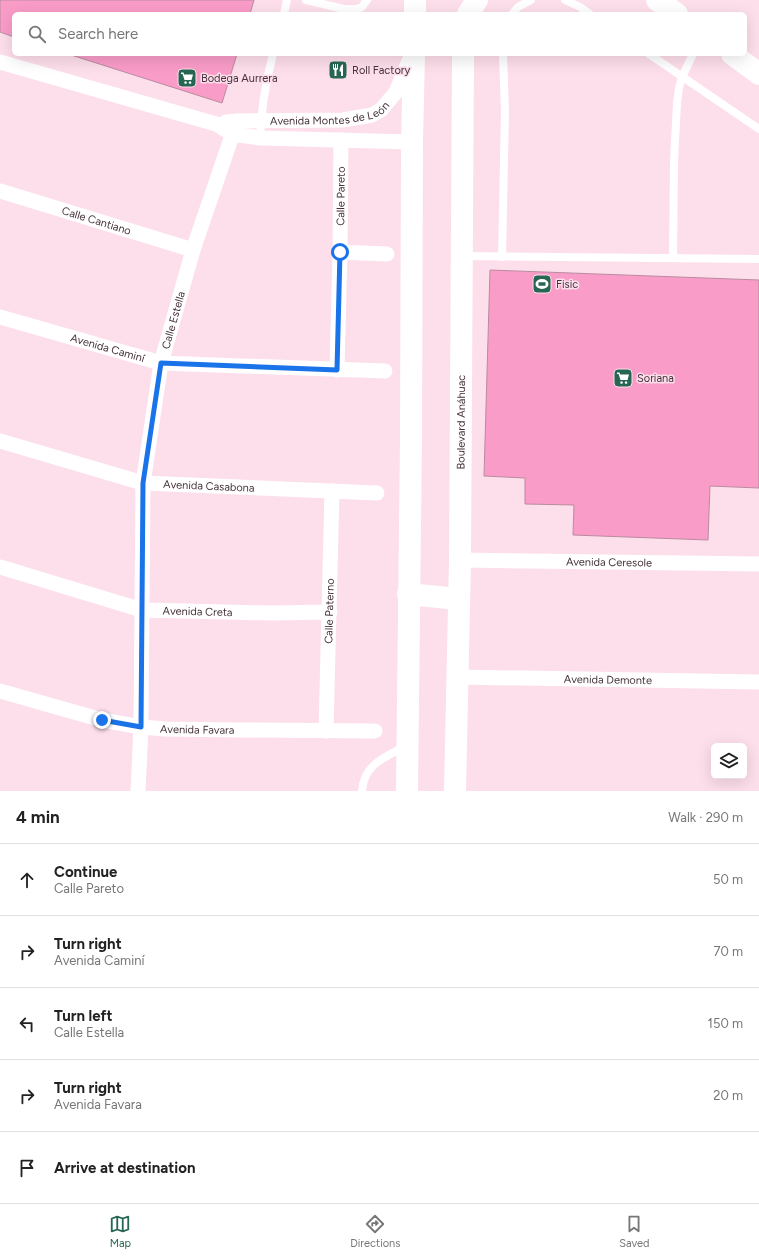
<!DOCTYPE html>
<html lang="en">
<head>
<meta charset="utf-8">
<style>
  body { margin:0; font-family:Figtree,sans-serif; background:#f2f2f2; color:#222 }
  .controls { position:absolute; right:12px; bottom:12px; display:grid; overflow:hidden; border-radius:6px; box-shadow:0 4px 16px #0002 }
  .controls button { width:36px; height:36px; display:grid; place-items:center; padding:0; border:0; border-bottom:1px solid #e0e0e0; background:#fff; color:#222; font:20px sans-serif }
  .stop { position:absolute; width:12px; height:12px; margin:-9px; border:3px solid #1a73e8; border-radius:50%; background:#fff }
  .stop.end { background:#1a73e8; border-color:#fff; box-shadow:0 1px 4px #0008 }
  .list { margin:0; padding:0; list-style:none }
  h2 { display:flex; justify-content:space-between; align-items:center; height:52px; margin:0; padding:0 16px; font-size:17px }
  h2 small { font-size:13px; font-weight:400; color:#767676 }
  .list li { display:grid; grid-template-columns:26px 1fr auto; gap:12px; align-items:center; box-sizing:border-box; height:72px; padding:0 16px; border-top:1px solid #e0e0e0 }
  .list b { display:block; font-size:15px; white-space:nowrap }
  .list p { margin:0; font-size:13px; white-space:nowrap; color:#767676 }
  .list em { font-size:13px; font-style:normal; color:#767676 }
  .icon { flex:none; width:22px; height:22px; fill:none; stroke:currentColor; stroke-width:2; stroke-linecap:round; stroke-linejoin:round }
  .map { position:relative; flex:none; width:759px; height:791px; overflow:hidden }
  .search { position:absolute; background:#fff; box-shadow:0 4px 16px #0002; left:12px; right:12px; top:12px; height:44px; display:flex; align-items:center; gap:10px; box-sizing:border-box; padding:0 14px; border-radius:6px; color:#767676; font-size:15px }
  .sheet { height:412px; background:#fff }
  nav { display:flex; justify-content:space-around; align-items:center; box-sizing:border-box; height:56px; border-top:1px solid #e0e0e0; background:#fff; font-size:11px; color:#767676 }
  nav a { display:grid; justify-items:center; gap:2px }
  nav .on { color:#276653 }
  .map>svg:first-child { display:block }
  .building { fill:#f99cc8; stroke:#ba8ba0 }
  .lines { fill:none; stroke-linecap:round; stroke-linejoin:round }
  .lane { stroke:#fff; stroke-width:8 }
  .street { stroke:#fff; stroke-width:15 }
  .secondary { stroke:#fff; stroke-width:22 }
  .primary { stroke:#fff; stroke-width:22 }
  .route { stroke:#1a73e8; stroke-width:5 }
  .labels { text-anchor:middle; stroke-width:3; stroke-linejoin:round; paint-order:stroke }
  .poi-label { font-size:11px; fill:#45323a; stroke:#fddeeb; text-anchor:start }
  .street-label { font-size:11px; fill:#45323a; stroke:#fddeeb }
</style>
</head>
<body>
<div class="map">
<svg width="759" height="791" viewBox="0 0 759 791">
  <rect width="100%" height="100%" fill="#fddeeb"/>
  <g class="building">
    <path d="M0,0H254L250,14H14V37L0,32Z"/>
    <path d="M68,54H237L222,103Z"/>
    <path d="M490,270L759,280V488L710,486L708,540L573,535L574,505L525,504V478L484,476Z"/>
  </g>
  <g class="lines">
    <g class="lane">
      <path d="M306,0L344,9H357L362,7L367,0"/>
      <path d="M565,0L580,7L590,14"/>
      <path d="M284,14L287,0"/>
      <path d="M512,14L518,7L531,0"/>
      <path d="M649,54L759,129"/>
      <path d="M260,138C261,109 266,81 273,54"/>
      <path d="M462,256L759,259"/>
      <path d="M502,257L505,111L503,54"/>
      <path d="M673,257L674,161L677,103L679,88L682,77L693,54"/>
      <path d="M362,791C364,764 385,757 406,746"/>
    </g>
    <g class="street">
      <path d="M0,62L216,124L232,134L260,138L412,142"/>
      <path id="s1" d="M226,122L237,121L343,120L372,115L381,110L396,92L409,61"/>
      <path id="s2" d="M0,191L193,250"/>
      <path d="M340,252L387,254"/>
      <path id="s3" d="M0,317L161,363L385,371"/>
      <path id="s4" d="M337,370L340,252L341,140"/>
      <path id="s5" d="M0,441L143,483L377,493"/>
      <path id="s6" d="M460,560L759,564"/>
      <path id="s7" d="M0,567L142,610L272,613L330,612"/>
      <path id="s8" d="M457,677L759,682"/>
      <path id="s9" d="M0,691L102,720L141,727L165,729L240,730L375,731"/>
      <path id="s10" d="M326,731L332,491"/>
      <path id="s11" d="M138,791L141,727L143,483L161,363L193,250L237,121"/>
    </g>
    <g class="secondary">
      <path d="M415,14V0"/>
      <path d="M408,594L459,599"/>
      <path d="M407,791L411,437L412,142L414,54"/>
      <path id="s12" d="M455,791L460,560L463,54"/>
    </g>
    <g class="primary">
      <path d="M657,0L677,14"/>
      <path d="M468,14L477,0"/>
      <path d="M732,54L759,74"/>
    </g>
  </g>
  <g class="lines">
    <path class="route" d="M102,720L141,727L143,483L161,363L337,370L340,252"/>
  </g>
  <defs>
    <g id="restaurant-square" transform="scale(1)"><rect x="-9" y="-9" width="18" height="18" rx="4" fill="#276653" stroke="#fddeeb"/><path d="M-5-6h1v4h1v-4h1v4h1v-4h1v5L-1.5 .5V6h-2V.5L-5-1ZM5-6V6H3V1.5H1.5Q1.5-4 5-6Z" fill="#fff"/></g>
    <g id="supermarket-square" transform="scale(1)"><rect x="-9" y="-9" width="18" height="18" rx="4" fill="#276653" stroke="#fddeeb"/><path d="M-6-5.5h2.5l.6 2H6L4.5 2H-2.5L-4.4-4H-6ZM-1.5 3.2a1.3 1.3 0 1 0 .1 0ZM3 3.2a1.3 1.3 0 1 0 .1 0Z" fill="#fff"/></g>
    <g id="stadium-square" transform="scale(1)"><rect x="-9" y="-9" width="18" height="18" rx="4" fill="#276653" stroke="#fddeeb"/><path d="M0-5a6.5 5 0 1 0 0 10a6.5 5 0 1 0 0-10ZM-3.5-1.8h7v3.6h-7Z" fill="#fff"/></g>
  </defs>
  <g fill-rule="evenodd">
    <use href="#restaurant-square" x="338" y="70"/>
    <use href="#supermarket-square" x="187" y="78"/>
    <use href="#stadium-square" x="542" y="284"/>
    <use href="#supermarket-square" x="623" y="378"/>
  </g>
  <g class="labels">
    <g class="poi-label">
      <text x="352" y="74">Roll Factory</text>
      <text x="201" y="82">Bodega Aurrera</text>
      <text x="556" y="288">Fisic</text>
      <text x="637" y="382">Soriana</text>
    </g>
    <g class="street-label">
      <text dy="4" stroke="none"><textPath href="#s1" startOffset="105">Avenida Montes de León</textPath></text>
      <text dy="4" stroke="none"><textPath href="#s4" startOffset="174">Calle Pareto</textPath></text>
      <text dy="4" stroke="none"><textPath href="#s2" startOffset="101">Calle Cantiano</textPath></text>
      <text dy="4" stroke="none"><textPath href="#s11" startOffset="474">Calle Estella</textPath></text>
      <text dy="4" stroke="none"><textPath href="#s3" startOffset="112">Avenida Caminí</textPath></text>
      <text dy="4" stroke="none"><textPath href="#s12" startOffset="369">Boulevard Anáhuac</textPath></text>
      <text dy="4" stroke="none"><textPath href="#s5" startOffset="215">Avenida Casabona</textPath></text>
      <text dy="4" stroke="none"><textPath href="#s6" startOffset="149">Avenida Ceresole</textPath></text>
      <text dy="4" stroke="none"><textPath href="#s7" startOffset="204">Avenida Creta</textPath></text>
      <text dy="4" stroke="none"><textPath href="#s10" startOffset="120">Calle Paterno</textPath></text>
      <text dy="4" stroke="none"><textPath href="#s8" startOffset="151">Avenida Demonte</textPath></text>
      <text dy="4" stroke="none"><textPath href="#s9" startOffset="202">Avenida Favara</textPath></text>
    </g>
  </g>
</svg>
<div class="controls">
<button><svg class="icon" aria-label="layers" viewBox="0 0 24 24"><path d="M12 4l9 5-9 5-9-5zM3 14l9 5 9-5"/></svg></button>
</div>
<div class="stop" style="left:340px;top:252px"></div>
<div class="stop end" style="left:102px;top:720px"></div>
<div class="search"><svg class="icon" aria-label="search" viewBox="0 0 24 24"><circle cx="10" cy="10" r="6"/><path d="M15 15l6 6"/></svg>Search here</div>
</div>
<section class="sheet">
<h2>4 min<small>Walk · 290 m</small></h2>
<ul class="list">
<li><svg class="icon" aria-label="ahead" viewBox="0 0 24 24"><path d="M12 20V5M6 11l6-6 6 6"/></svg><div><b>Continue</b><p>Calle Pareto</p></div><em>50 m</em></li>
<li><svg class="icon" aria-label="right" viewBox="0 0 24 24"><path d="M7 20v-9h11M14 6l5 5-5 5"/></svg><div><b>Turn right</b><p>Avenida Caminí</p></div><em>70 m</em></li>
<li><svg class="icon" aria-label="left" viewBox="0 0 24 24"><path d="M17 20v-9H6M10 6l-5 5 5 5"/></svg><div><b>Turn left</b><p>Calle Estella</p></div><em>150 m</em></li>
<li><svg class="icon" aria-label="right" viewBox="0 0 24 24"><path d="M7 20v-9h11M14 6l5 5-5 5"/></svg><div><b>Turn right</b><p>Avenida Favara</p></div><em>20 m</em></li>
<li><svg class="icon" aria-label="arrive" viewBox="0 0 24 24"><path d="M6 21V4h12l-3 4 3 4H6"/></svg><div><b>Arrive at destination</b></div></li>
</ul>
</section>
<nav>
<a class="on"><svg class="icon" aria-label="map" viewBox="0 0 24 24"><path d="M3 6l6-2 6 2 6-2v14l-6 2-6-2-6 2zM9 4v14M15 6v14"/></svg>Map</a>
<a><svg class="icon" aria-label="directions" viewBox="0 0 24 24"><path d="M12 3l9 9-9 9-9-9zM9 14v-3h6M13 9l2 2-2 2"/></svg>Directions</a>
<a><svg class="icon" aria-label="saved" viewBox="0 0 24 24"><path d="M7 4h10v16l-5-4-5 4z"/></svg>Saved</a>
</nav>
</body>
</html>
